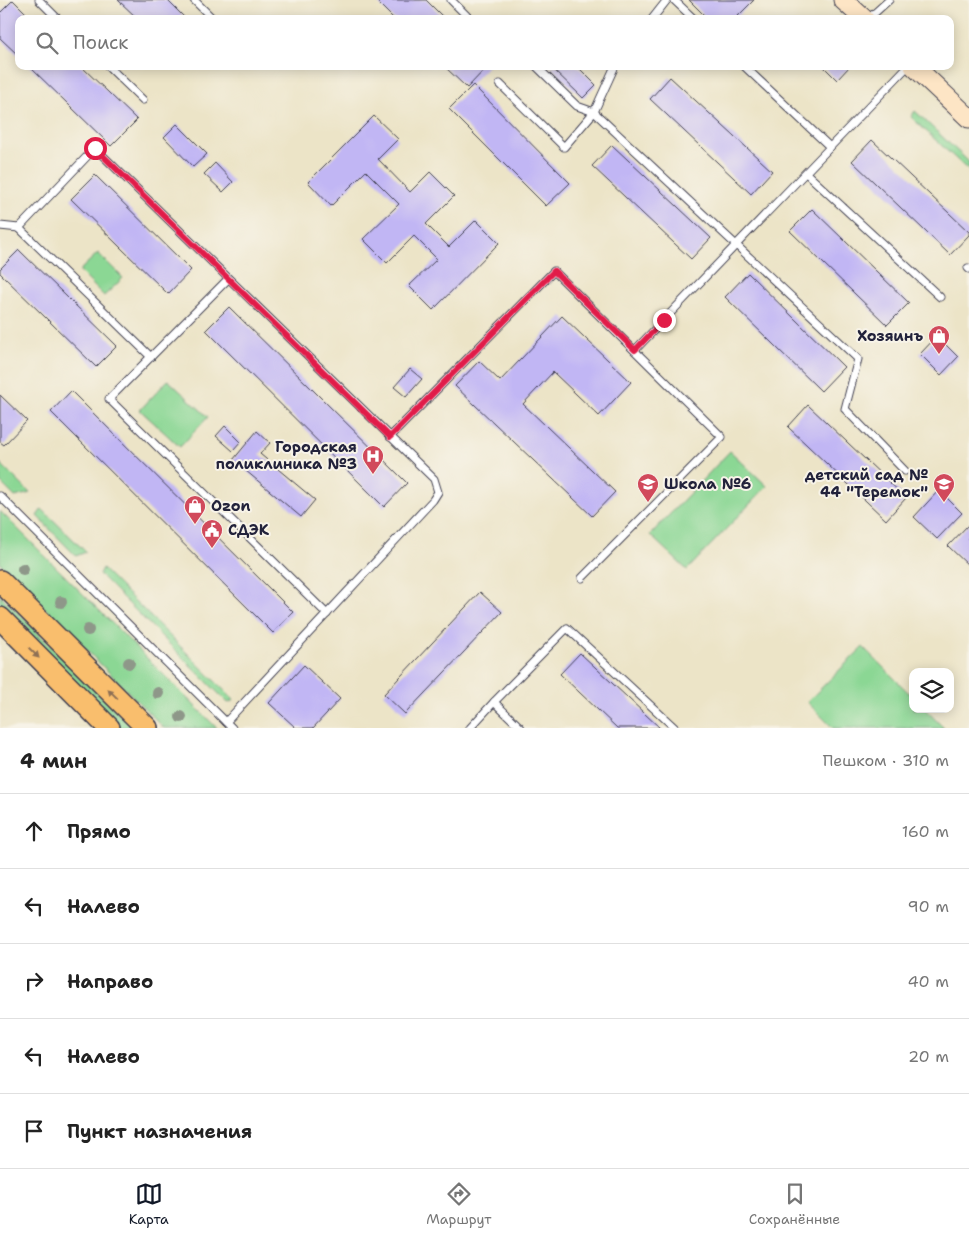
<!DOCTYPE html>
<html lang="ru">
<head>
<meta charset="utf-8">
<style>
  body { margin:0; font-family:"Shantell Sans",sans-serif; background:#f6f6f6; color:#222 }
  .controls { position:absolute; right:15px; bottom:15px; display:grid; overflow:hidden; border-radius:10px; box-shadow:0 2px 12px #0003 }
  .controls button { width:45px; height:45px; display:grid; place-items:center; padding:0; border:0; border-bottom:1px solid #e0e0e0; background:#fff; color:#222; font:25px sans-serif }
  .stop { position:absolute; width:15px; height:15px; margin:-11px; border:4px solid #e11d48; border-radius:50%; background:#fff }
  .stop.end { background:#e11d48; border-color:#fff; box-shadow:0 1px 5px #0008 }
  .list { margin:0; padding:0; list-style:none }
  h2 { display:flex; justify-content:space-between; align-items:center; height:65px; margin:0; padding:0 20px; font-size:21px }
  h2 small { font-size:16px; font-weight:400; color:#767676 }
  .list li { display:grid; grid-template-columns:32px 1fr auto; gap:15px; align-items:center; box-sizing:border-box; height:75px; padding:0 20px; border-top:1px solid #e0e0e0 }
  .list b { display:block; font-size:19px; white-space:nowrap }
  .list em { font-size:16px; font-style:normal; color:#767676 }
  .icon { flex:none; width:28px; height:28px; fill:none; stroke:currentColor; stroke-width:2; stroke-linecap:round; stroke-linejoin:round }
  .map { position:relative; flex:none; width:969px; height:728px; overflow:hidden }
  .search { position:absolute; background:#fff; box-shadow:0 2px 12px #0003; left:15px; right:15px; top:15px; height:55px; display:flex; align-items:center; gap:12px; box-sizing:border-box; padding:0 18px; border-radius:10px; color:#767676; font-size:19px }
  .sheet { height:440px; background:#fff }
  nav { display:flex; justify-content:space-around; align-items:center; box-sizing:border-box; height:70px; border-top:1px solid #e0e0e0; background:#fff; font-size:14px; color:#767676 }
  nav a { display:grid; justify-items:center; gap:2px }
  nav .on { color:#111827 }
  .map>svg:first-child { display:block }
  .green { fill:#8bd794; stroke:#567c68 }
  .building { fill:#c1b6f4 }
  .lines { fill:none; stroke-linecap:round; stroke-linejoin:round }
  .service-casing { stroke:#403f50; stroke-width:9 }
  .secondary-casing { stroke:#403f50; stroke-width:21 }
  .primary-casing { stroke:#403f50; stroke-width:24 }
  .service { stroke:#fff; stroke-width:7 }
  .secondary { stroke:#fde5c5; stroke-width:19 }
  .primary { stroke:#f9be6d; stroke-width:21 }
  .tree { fill:#8e9789 }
  .oneway { fill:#8e7054 }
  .route { stroke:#e11d48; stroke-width:6 }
  .labels { text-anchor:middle; stroke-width:4; stroke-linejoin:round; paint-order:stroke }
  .poi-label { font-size:15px; font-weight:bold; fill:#22223b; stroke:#f7f3e8; text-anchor:end }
</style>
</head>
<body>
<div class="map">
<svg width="969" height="728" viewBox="0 0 969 728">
  <rect width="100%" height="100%" fill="#f7f3e8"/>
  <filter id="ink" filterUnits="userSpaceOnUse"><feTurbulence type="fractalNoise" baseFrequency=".02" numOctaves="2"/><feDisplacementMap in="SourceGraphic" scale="10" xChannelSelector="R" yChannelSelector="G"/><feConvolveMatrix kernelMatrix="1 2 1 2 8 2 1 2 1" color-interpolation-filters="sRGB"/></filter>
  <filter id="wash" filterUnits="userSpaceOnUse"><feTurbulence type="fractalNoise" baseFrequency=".0096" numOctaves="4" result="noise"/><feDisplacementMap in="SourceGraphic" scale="20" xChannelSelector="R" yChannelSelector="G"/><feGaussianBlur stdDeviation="1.12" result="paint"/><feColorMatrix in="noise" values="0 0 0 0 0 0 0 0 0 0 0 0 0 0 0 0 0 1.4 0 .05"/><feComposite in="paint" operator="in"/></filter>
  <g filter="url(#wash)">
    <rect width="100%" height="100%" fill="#ece4c7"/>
    <g class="green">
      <path d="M915,111L969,162V171L911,117Z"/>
      <path d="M98,253L123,278L104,296L79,271Z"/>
      <path d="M168,380L208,417L180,447L140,410Z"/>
      <path d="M730,451L767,486L687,570L650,535Z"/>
      <path d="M0,463L30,493L15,497L0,482Z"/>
      <path d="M42,509L86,552L76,556L37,516Z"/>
      <path d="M0,511L217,728H164L0,563Z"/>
      <path d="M102,568L234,700L228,703L99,574Z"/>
      <path d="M0,595L133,728H121L0,606Z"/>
      <path d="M863,647L913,697V709H925L944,728H833L807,702Z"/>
    </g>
    <g id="blocks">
      <g class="building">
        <path d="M13,0L32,19H19V56L0,38V13Z"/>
        <path d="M118,0H167L186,19H138Z"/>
        <path d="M375,0H426L445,19H394Z"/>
        <path d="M689,0H754L735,19H708Z"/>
        <path d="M29,66H81L137,120L111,146Z"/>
        <path d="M444,66H488L467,88Z"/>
        <path d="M550,66H577L596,85L583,98Z"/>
        <path d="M823,66H850L837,80Z"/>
        <path d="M670,77L772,171L751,194L650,99Z"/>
        <path d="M473,85L570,183L546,206L449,109Z"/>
        <path d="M374,116L398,139L378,159L410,192L430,172L454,196L426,224L449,247L476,220L499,243L433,310L409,286L437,259L414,236L387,263L363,239L399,204L366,171L331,206L308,182Z"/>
        <path d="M177,124L207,154L193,167L164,137Z"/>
        <path d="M872,140L969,232V235L950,255L852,161Z"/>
        <path d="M612,145L711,238L691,259L592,166Z"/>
        <path d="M215,163L233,182L223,192L204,174Z"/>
        <path d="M95,175L191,270L168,294L71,199Z"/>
        <path d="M812,209L909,303L887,325L790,231Z"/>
        <path d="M19,250L117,346L96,367L0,273V269Z"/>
        <path d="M748,273L844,367L821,391L725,297Z"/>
        <path d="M229,307L407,483L384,507L206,330Z"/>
        <path d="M562,316L631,382L599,416L553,372L523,404L615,492L592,516L455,386L479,361L500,381Z"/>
        <path d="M937,336L958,357L941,375L920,354Z"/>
        <path d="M410,369L422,379L406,397L394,387Z"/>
        <path d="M71,391L293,612L273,633L51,412Z"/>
        <path d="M0,395L27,421L4,445L0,442Z"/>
        <path d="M808,405L906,498L886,520L788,427Z"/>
        <path d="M225,426L241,442L233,451L216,436Z"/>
        <path d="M257,431L270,443L260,454L315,500L301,517L233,460Z"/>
        <path d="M939,490L962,513L937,539L914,517Z"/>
        <path d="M969,524V566L948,546Z"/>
        <path d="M480,592L502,612L405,714L384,694Z"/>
        <path d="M580,653L660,728H617L560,674Z"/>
        <path d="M304,665L340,699L313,728H296L269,703Z"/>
      </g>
    </g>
  </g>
  <g filter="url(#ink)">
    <use href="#blocks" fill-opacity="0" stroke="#403f50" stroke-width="1"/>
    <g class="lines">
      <g class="service-casing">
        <g id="service">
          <path d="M39,0L58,19"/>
          <path d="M194,0L213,19"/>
          <path d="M451,0L470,19"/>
          <path d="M674,0L694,19"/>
          <path d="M652,19L667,0"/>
          <path d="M868,19L889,0"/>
          <path d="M108,66L143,100"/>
          <path d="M615,66L594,112L858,359L845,409L905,471"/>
          <path d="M744,66L830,147"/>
          <path d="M500,84L564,147L594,112L577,106L536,66"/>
          <path d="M806,173L940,297"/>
          <path d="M0,226L19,228L95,148L434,479L438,492L433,500L226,722"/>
          <path d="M19,228L151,357"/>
          <path d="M968,268L969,269"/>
          <path d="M228,279L109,399L327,614"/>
          <path d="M635,350L908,66"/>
          <path d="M390,437L554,271L722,437L582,578"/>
          <path d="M0,496L232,728"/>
          <path d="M494,702L567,628L675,728"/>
          <path d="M470,728L494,702L521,728"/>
        </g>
      </g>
      <g class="secondary-casing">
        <g id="secondary">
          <path d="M843,0L864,19"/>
          <path d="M914,66L969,118"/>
        </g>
      </g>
      <g class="primary-casing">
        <g id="primary">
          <path d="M0,581L147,728"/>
          <path d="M0,618L109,728"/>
        </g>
      </g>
      <use href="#service" class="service"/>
      <use href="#secondary" class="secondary"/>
      <use href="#primary" class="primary"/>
    </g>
    <g class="tree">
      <circle cx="23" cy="569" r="6"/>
      <circle cx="61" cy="602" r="6"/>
      <circle cx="88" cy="630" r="6"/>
      <circle cx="129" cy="663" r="6"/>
      <circle cx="158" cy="693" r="6"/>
      <circle cx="181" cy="717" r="6"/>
    </g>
    <defs><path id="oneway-solid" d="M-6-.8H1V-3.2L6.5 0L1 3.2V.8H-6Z" transform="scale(1.25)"/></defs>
    <g class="oneway">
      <use href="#oneway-solid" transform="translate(34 653) rotate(45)"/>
      <use href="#oneway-solid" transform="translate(113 694) rotate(-135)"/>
    </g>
  </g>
  <g class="lines" filter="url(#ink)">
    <path class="route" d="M95,148L390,437L554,271L635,350L664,320"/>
  </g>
  <defs>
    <g id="shop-pin" transform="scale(1.125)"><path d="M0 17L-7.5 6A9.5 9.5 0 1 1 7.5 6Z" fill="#d1495b" stroke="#f7f3e8"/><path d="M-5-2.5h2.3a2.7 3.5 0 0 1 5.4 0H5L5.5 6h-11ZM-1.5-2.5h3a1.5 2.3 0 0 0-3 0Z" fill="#fff"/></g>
    <g id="hospital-pin" transform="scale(1.125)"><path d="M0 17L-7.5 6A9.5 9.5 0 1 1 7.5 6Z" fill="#d1495b" stroke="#f7f3e8"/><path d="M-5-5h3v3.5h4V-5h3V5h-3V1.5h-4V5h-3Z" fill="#fff"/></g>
    <g id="school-pin" transform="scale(1.125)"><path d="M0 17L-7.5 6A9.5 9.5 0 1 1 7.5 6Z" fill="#d1495b" stroke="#f7f3e8"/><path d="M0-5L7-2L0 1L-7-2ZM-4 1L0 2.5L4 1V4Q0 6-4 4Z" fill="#fff"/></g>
    <g id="civic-pin" transform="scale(1.125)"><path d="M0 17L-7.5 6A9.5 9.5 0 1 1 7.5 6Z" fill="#d1495b" stroke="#f7f3e8"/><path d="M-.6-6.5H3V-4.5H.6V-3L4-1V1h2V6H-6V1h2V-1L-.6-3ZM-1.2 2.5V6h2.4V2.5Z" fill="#fff"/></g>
  </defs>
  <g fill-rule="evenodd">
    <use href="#shop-pin" x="939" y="336"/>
    <use href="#hospital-pin" x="373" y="456"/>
    <use href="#school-pin" x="648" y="484"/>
    <use href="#school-pin" x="944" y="484"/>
    <use href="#shop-pin" x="195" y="506"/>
    <use href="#civic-pin" x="212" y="530"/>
  </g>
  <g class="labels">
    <g class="poi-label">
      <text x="923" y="341">Хозяинъ</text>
      <text x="357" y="452">Городская<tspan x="357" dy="17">поликлиника №3</tspan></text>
      <text x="928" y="480">детский сад №<tspan x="928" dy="17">44 "Теремок"</tspan></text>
      <text x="664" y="489" text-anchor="start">Школа №6</text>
      <text x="211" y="511" text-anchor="start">Ozon</text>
      <text x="228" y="535" text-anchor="start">СДЭК</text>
    </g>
  </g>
</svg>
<div class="controls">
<button><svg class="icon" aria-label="layers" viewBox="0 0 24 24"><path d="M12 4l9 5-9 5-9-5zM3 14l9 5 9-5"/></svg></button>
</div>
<div class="stop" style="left:95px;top:148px"></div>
<div class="stop end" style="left:664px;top:320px"></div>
<div class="search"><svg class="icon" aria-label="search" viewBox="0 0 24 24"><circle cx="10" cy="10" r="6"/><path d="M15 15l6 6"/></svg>Поиск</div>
</div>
<section class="sheet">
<h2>4 мин<small>Пешком · 310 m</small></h2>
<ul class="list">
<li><svg class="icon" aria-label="ahead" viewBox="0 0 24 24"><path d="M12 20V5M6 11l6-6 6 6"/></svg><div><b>Прямо</b></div><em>160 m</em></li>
<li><svg class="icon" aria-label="left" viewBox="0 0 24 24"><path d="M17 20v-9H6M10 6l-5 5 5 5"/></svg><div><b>Налево</b></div><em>90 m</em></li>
<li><svg class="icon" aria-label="right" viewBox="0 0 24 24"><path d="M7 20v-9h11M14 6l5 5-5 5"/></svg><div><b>Направо</b></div><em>40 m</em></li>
<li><svg class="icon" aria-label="left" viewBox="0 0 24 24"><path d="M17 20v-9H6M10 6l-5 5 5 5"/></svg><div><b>Налево</b></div><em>20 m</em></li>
<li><svg class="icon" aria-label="arrive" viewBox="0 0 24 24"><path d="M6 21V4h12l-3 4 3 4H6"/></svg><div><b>Пункт назначения</b></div></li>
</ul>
</section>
<nav>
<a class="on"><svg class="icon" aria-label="map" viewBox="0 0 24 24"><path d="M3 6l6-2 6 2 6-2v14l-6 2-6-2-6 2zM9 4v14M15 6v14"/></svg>Карта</a>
<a><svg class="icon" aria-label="directions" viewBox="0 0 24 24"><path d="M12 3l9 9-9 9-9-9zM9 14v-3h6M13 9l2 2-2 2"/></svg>Маршрут</a>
<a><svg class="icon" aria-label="saved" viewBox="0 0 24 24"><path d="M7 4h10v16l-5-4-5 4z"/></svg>Сохранённые</a>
</nav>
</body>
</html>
